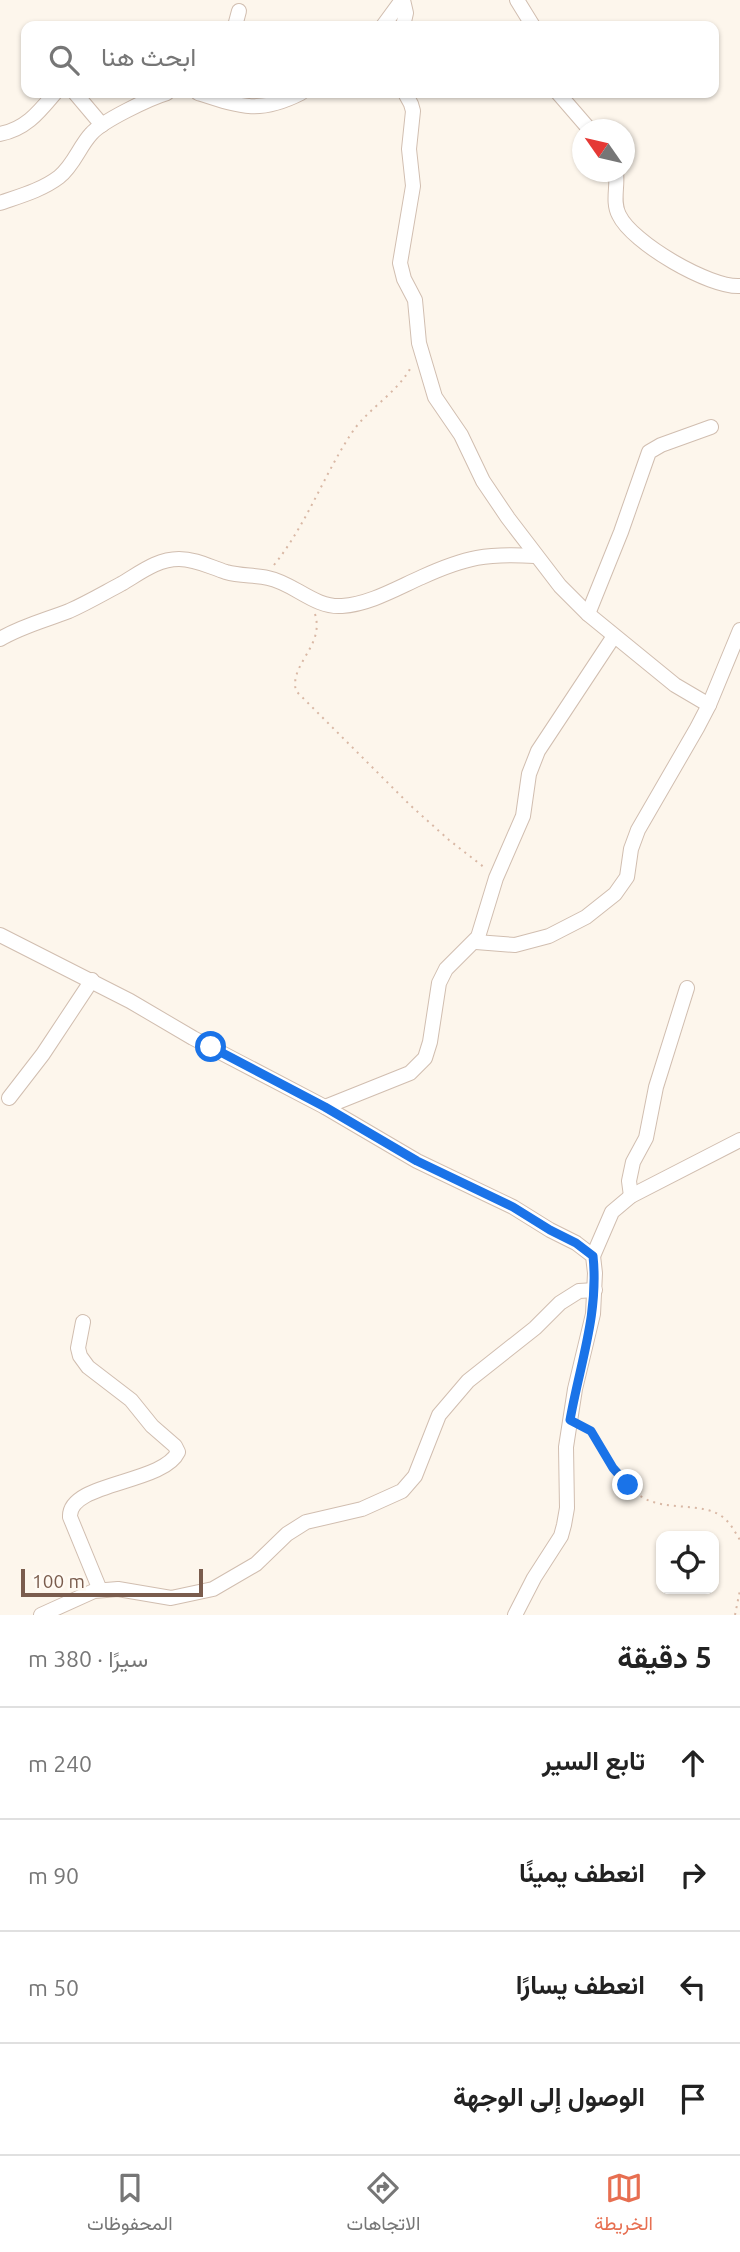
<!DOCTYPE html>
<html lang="ar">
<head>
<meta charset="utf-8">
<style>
  body { margin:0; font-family:Ubuntu,Vazirmatn,sans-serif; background:#f6f6f6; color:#222; direction:rtl }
  .controls { position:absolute; right:21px; bottom:21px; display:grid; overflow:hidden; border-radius:14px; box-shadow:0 2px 5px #0004 }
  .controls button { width:63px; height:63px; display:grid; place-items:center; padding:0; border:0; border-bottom:2px solid #e0e0e0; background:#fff; color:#222; font:35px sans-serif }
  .compass { position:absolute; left:572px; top:119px; width:63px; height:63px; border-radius:50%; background:#fff; box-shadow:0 2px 5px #0004; rotate:304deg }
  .scale { position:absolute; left:21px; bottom:18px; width:182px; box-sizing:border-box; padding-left:7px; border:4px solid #7a5c4d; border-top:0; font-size:19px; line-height:24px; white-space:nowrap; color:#7a5c4d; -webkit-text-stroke:5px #fffaf3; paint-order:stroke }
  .stop { position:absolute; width:21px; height:21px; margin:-16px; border:5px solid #1a73e8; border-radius:50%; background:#fff }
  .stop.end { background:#1a73e8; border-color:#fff; box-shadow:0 2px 7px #0008 }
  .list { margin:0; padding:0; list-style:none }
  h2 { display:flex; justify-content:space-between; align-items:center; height:91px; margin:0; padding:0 28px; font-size:30px }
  h2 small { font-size:23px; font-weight:400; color:#767676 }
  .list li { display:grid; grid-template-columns:46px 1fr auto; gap:21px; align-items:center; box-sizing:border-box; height:112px; padding:0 28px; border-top:2px solid #e0e0e0 }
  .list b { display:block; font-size:26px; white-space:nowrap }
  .list em { font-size:23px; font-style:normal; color:#767676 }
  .icon { flex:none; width:38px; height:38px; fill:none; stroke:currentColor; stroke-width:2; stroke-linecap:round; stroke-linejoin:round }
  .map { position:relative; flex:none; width:740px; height:1615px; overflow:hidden; direction:ltr }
  .search { position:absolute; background:#fff; box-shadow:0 2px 5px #0004; left:21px; right:21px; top:21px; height:77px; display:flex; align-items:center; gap:18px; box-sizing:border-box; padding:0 24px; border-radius:14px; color:#767676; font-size:26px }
  .sheet { height:539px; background:#fff }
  nav { display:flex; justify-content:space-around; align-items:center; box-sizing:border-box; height:98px; border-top:2px solid #e0e0e0; background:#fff; font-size:19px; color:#767676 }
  nav a { display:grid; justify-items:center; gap:4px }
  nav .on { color:#e76f51 }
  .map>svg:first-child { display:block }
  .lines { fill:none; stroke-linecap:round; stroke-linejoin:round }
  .minor-casing { stroke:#d1beb0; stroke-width:16 }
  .path { stroke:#d9b8a5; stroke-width:2; stroke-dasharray:2 5; stroke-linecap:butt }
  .minor { stroke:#fff; stroke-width:14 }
  .route { stroke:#1a73e8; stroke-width:9 }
</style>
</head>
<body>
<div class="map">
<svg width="740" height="1615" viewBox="0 0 740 1615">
  <rect width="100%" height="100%" fill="#fdf6ec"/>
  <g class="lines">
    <g class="minor-casing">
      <g id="minor">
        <path d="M517,0L533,26"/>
        <path d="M235,26L239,11"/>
        <path d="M383,26L402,0"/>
        <path d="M403,26L406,13L403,0"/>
        <path d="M75,93L102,125"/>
        <path d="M198,93C241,107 260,114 301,93"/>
        <path d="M405,93L411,104L413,111L409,149L413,186L400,263L404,279L415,300L419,343L435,397L461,435L483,481L508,518L560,586L588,614L675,685L709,705"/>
        <path d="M558,93L590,130"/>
        <path d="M0,134C26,129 39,112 55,93"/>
        <path d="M616,172C618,186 612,202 619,215C632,243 710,288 740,286"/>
        <path d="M0,203C20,196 42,190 59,177C74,165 79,147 91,134C102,121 150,98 167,93"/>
        <path d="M588,614L621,532L649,452L661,445L711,427"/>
        <path d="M0,639C22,626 46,620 69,611C87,603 104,593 121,584C140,573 157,559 179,559C196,559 210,567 226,572C240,576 254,575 268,578C294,583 314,608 342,606C370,604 397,588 422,577C466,557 487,553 535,556"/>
        <path d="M0,935L130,1001L193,1038L325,1107L417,1161L513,1207L550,1230L576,1243L593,1256L595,1273L593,1314L575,1389L566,1447L567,1508L564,1525L561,1536L534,1578L515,1615"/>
        <path d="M476,942L515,945L549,936L586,917L615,894L627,877L631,849L638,830L697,728L709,705L740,630"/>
        <path d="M9,1098L43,1054L92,980"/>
        <path d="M325,1107L410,1073L425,1058L430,1042L439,983L446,969L478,937L496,878L523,816L529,774L538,751L614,636"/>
        <path d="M631,1196L629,1181L633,1162L646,1138L656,1087L687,988"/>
        <path d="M593,1256L612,1212L631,1196L740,1140"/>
        <path d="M83,1322L78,1348L80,1356L88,1367L131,1400L152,1426L175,1446L178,1452C163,1484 68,1482 70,1517L100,1590"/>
        <path d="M41,1615L94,1591L118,1589L171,1598L213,1589L256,1564L287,1534L306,1522L362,1509L402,1491L415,1476L439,1415L468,1381L535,1328L560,1303L579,1291L595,1290"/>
      </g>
    </g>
    <g class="path">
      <path d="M274,565C307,524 324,474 353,431C369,408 398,392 411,367"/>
      <path d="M315,614C325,646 289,664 296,691L410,805L449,840L485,868"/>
      <path d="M584,1426C608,1442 612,1479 642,1497C666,1512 704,1501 724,1518C731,1524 735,1532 740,1540"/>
      <path d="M735,1615L740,1590"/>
    </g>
    <use href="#minor" class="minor"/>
  </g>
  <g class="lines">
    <path class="route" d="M211,1047L325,1107L417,1161L513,1207L550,1230L576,1243L593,1256C599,1313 580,1364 570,1420L591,1431L613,1468L628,1485"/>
  </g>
</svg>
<div class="controls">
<button><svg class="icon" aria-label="locate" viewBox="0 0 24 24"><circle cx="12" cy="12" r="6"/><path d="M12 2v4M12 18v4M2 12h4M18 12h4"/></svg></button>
</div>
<svg class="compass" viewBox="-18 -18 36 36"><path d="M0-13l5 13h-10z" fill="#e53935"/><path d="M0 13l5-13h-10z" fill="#767676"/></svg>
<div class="scale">100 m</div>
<div class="stop" style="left:211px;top:1047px"></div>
<div class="stop end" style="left:628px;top:1485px"></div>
<div class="search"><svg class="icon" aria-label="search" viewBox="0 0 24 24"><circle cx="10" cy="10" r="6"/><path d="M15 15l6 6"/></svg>ابحث هنا</div>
</div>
<section class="sheet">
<h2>5 دقيقة<small>سيرًا · 380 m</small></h2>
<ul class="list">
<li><svg class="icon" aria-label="ahead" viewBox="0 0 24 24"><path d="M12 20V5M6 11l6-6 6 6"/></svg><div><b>تابع السير</b></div><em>240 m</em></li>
<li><svg class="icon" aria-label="right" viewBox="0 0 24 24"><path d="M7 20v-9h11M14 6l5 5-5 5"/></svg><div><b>انعطف يمينًا</b></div><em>90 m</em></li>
<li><svg class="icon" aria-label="left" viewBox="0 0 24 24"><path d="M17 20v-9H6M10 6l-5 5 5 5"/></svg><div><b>انعطف يسارًا</b></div><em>50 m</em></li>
<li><svg class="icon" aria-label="arrive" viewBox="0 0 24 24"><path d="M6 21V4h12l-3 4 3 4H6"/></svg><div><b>الوصول إلى الوجهة</b></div></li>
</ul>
</section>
<nav>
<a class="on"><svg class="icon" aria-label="map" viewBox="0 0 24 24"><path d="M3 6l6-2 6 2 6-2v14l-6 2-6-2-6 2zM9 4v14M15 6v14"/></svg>الخريطة</a>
<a><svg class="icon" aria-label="directions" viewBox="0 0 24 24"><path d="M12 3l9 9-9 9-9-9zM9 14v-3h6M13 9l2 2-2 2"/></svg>الاتجاهات</a>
<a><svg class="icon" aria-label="saved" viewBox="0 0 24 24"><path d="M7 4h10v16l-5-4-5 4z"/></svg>المحفوظات</a>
</nav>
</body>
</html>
